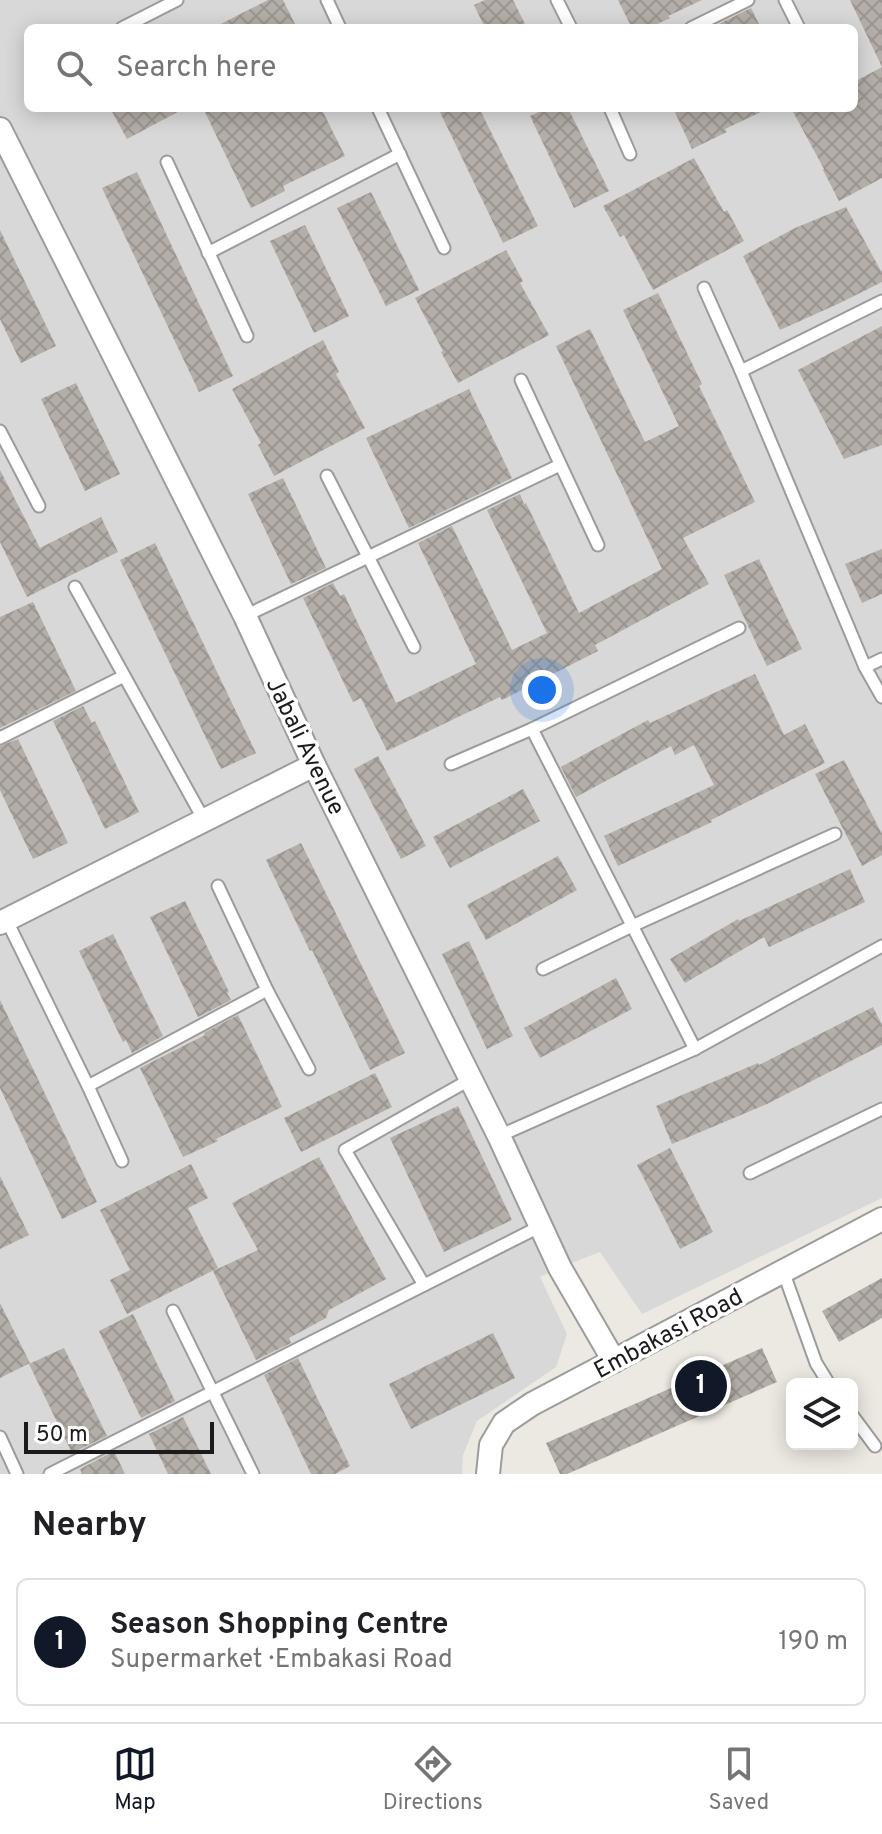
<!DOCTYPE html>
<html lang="en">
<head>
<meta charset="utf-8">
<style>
  body { margin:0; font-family:Overpass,sans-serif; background:#f2f2f2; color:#202124 }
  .controls { position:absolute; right:24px; bottom:24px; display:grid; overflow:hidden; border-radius:12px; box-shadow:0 4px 20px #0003 }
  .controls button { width:72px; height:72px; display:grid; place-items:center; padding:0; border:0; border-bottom:2px solid #e0e0e0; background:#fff; color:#202124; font:40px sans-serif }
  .scale { position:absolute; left:24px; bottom:20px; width:190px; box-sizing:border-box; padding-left:8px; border:4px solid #1b1b1b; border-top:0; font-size:22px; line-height:28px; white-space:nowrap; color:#1b1b1b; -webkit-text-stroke:6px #fff; paint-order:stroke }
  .you { position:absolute; left:542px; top:690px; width:28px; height:28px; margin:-20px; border:6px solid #fff; border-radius:50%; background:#1a73e8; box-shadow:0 0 0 12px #1a73e833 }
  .badge { display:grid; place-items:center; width:52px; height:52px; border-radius:50%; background:#111827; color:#fff; font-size:26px; font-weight:700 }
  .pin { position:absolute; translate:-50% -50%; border:4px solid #fff; box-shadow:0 2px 8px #0006 }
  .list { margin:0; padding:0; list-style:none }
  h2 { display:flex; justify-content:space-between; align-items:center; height:104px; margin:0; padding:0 32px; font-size:34px }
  h2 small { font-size:26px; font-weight:400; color:#757577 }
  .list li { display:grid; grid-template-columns:52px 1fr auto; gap:24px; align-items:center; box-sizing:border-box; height:128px; margin:0 16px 16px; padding:0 16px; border:2px solid #e0e0e0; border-radius:12px }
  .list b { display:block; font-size:30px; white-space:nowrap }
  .list p { margin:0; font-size:26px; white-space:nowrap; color:#757577 }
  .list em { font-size:26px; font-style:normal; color:#757577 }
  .icon { flex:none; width:44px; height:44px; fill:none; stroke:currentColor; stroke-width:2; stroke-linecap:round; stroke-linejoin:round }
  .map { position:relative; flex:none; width:882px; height:1474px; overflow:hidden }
  .search { position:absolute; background:#fff; box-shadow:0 4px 20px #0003; left:24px; right:24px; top:24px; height:88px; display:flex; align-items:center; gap:20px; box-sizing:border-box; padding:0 28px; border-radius:12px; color:#757577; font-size:30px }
  .sheet { height:248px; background:#fff }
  nav { display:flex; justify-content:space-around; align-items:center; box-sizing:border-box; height:112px; border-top:2px solid #e0e0e0; background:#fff; font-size:22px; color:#757577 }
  nav a { display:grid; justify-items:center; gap:4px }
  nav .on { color:#111827 }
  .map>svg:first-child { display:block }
  .residential { fill:#d9d8d8; fill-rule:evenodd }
  .building { fill:url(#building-cross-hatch) }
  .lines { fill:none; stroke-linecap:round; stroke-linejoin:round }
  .service-casing { stroke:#9c9c9c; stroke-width:15 }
  .minor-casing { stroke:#9c9c9c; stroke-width:26 }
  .service { stroke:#fff; stroke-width:11 }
  .minor { stroke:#fff; stroke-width:22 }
  .labels { text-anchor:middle; stroke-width:7; stroke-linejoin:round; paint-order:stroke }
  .street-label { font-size:24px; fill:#1b1b1b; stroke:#fff }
</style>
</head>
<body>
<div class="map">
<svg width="882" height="1474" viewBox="0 0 882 1474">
  <defs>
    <pattern id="building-cross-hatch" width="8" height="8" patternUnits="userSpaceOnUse" patternTransform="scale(2)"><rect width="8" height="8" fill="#b4aea8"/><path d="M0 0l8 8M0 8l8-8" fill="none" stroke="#9a9590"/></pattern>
  </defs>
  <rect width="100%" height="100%" fill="#ebe9e1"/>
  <path class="residential" d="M0,0H882V1198L642,1314L600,1252L556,1269L540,1277L567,1334L556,1367L477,1421L463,1455L462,1474H0ZM28,28H854V108H28Z"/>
  <g class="building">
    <path d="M268,0H283L297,28H213Z"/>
    <path d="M485,0H513L527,28H485L474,5Z"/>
    <path d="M618,0H702L668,16L670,18L649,28H632Z"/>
    <path d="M850,0H882V67Z"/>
    <path d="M751,8L761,28H718L717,25Z"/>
    <path d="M882,67V178L839,201L823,170L824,169L791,108H854V82Z"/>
    <path d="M110,108H185L127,139Z"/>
    <path d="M203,108H321L345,156L283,186L285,191L251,208Z"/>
    <path d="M438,108H479L538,226L503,243Z"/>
    <path d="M548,108H568L609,191L574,208L530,116Z"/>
    <path d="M673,108H769L725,129L727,132L692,149Z"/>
    <path d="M694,158L724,212L727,210L744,241L653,290L624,235L620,237L603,206Z"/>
    <path d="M137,172L233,376L199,392L102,188Z"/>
    <path d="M371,192L419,290L386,306L337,208Z"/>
    <path d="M846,207L882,273V282L840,303L780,330L743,256L795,228Z"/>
    <path d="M305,225L349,316L314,333L270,241Z"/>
    <path d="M0,230L56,346L21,363L0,319Z"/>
    <path d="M506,250L523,281L520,283L549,335L458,383L441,352L443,351L415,298Z"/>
    <path d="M658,293L702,384L699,386L755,502L683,538L709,584L595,645L598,651L502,700L500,697L387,751L361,698L353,702L303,598L333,583L340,596L344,594L396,703L476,664L418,543L452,526L512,650L547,633L487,510L520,494L524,504L526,503L579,613L662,569L556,346L590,329L645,442L679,426L623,310Z"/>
    <path d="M882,326V445L844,459L798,370Z"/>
    <path d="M323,340L339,372L336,374L365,428L274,476L258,445L261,443L232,389Z"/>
    <path d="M76,383L120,474L85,491L41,399Z"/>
    <path d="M469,389L512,478L409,528L366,438Z"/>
    <path d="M0,470L40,548L101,517L118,552L27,597L0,542Z"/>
    <path d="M283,478L326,568L291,584L248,494Z"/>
    <path d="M155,543L256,753L221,769L120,560Z"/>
    <path d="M882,549V594L862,603L845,564Z"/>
    <path d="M759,559L802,649L767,666L724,575Z"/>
    <path d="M33,602L76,691L0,728V617Z"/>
    <path d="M755,674L784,735L805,724L825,763L711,820L712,822L618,866L604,836L714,785L694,745L675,755L671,746L576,797L561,767L648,720L650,723Z"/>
    <path d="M83,706L92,723L95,721L139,812L105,829L53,721Z"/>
    <path d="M18,739L68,843L33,859L0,790V746Z"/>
    <path d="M378,756L426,846L401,859L354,769Z"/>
    <path d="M844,760L882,834V855L862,866L815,774Z"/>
    <path d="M523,789L540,821L450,868L433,837Z"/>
    <path d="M301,843L405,1053L370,1070L312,950L310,951L266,860Z"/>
    <path d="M558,856L577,890L486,940L467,905Z"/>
    <path d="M850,869L865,902L769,947L764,937L685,983L670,959L738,919L739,921Z"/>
    <path d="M185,901L229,992L227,993L231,1000L198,1017L150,917Z"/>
    <path d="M113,934L163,1036L132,1053L126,1040L123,1042L79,951Z"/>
    <path d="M469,941L513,1036L487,1049L442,954Z"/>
    <path d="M616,978L632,1009L540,1058L524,1028Z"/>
    <path d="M0,1000L97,1202L62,1219L0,1088Z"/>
    <path d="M873,1007L882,1025V1045L767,1104L672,1144L656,1106L758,1063L759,1065Z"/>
    <path d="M238,1015L282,1107L216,1139L218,1141L183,1157L140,1068L205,1035L204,1033Z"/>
    <path d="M375,1073L392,1107L301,1152L284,1118Z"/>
    <path d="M458,1106L512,1220L444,1252L390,1138Z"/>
    <path d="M670,1148L713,1232L680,1249L637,1165Z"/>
    <path d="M319,1157L386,1279L329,1310L326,1318L289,1338L291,1343L256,1360L213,1271L258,1250L232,1203Z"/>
    <path d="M191,1164L208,1198L188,1208L218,1268L127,1314L110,1280L130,1270L100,1210Z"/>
    <path d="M0,1176L29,1235L0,1249Z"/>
    <path d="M882,1278V1318L839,1342L822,1311Z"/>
    <path d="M0,1303L30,1363L0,1378Z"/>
    <path d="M133,1314L175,1401L141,1418L99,1331Z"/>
    <path d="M493,1333L515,1378L411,1429L389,1384Z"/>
    <path d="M64,1348L107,1436L72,1453L29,1364Z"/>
    <path d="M762,1348L777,1382L567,1474H560L546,1443Z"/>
    <path d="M298,1358L350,1466L335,1474H311L264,1375Z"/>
    <path d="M183,1417L186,1423L211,1474H168L149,1434Z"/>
    <path d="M114,1451L125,1474H82L80,1469Z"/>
  </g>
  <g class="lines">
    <g class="service-casing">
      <g id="service">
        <path d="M327,0L340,28"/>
        <path d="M557,0L571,28"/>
        <path d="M785,0L799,28"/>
        <path d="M122,28L177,0"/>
        <path d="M691,28L748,0"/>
        <path d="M378,108L444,248"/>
        <path d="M610,108L630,154"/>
        <path d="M167,162L247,336"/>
        <path d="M208,253L400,154"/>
        <path d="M704,288L741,371L865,667L882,697"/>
        <path d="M741,371L882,301"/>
        <path d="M521,380L598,545"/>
        <path d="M0,431L39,506"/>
        <path d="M327,476L414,647"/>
        <path d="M75,587L204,820"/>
        <path d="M245,616L560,465"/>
        <path d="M865,667L882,659"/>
        <path d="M532,729L695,1049"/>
        <path d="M0,738L124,676"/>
        <path d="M451,764L532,729L739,628"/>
        <path d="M218,886L267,990L309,1069"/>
        <path d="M6,919L88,1086L122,1161"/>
        <path d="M543,969L632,926L835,834"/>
        <path d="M88,1086L267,990"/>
        <path d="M499,1136L695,1049L882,946"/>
        <path d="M750,1173L882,1109"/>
        <path d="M783,1271L816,1363L829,1384"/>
        <path d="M424,1285L345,1150L471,1079"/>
        <path d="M173,1311L253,1474"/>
        <path d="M852,1415L875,1446"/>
        <path d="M0,1437L17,1474"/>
        <path d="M50,1474L541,1226"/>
      </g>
    </g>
    <g class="minor-casing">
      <g id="minor">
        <path d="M0,129L245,616L314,765L499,1136L560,1268L614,1361"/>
        <path d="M0,923L314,765"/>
        <path d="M488,1474L491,1445L504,1423L532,1404L882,1219"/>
      </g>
    </g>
    <use href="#service" class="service"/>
    <use href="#minor" class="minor"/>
  </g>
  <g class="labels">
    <g class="street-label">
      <text transform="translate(306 746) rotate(64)" y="8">Jabali Avenue</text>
      <text transform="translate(668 1333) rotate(-28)" y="8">Embakasi Road</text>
    </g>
  </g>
</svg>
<div class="controls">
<button><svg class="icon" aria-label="layers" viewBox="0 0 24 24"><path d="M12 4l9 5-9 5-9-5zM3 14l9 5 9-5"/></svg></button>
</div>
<div class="scale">50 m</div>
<div class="you"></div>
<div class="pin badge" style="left:701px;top:1386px">1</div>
<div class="search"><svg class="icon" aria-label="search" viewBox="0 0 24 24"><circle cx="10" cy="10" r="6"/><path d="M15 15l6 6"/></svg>Search here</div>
</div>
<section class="sheet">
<h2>Nearby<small></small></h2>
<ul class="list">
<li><span class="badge">1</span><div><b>Season Shopping Centre</b><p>Supermarket · Embakasi Road</p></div><em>190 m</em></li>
</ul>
</section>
<nav>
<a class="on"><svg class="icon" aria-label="map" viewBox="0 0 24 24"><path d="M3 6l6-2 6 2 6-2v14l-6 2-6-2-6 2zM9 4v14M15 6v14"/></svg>Map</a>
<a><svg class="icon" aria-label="directions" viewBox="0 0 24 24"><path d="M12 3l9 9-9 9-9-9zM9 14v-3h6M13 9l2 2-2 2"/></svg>Directions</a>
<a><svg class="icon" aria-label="saved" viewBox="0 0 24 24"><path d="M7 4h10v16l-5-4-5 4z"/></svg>Saved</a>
</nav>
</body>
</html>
